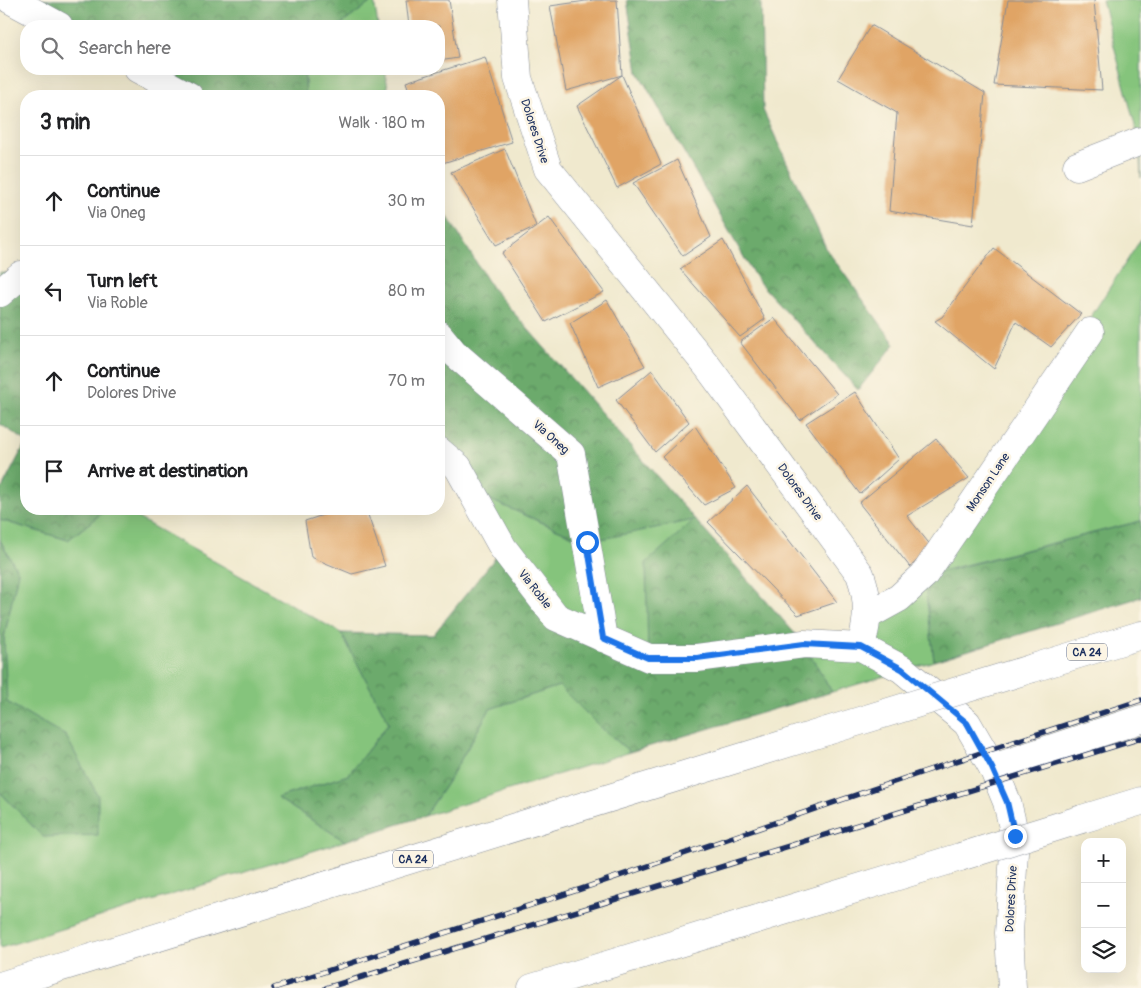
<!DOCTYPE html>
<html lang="en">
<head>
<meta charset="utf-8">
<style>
  body { margin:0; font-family:Pangolin,sans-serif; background:#f2f2f2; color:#202124 }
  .controls { position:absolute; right:15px; bottom:15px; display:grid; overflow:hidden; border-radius:10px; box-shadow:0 5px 20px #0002 }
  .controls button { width:45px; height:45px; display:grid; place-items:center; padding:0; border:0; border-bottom:1px solid #e0e0e0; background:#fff; color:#202124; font:25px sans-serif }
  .stop { position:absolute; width:15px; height:15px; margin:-11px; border:4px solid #1a73e8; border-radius:50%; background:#fff }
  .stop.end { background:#1a73e8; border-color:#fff; box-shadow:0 1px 5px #0008 }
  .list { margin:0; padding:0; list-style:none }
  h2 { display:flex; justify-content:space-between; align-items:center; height:65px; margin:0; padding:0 20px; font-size:21px }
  h2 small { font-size:16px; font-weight:400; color:#757577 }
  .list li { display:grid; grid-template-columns:32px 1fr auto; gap:15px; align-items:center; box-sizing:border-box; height:90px; padding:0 20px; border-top:1px solid #e0e0e0 }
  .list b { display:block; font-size:19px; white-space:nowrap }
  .list p { margin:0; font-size:16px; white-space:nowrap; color:#757577 }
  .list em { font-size:16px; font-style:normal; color:#757577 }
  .icon { flex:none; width:28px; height:28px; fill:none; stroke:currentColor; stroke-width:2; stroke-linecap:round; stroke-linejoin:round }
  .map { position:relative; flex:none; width:1141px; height:988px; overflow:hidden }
  .search { position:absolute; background:#fff; box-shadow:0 5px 20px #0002; left:20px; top:20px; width:425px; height:55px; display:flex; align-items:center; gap:12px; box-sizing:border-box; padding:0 18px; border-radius:20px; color:#757577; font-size:19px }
  .panel { position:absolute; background:#fff; box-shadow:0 5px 20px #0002; left:20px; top:90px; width:425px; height:425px; border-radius:20px }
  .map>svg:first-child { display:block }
  .grass { fill:#85c47c; stroke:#507a6d }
  .forest { fill:url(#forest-crowns); stroke:#446c65 }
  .building { fill:#e0a465 }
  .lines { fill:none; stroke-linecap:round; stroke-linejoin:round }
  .minor-casing { stroke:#868c96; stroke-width:29 }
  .highway-casing { stroke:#868c96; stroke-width:29 }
  .minor { stroke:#fff; stroke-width:28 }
  .highway { stroke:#fff; stroke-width:28 }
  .rail-casing { stroke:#1b2f5e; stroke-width:5.5 }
  .rail { stroke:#fcf5e5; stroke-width:4; stroke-dasharray:11; stroke-linecap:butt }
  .highway-bridge-casing { stroke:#868c96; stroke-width:29; stroke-linecap:butt }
  .highway-bridge { stroke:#fff; stroke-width:28 }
  .route { stroke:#1a73e8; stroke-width:6 }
  .labels { text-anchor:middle; stroke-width:5; stroke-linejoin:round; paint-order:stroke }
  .shield { fill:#fcf5e5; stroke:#5e6a86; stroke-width:1 }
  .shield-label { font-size:11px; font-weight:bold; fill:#1b2f5e }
  .street-label { font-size:12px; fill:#1b2f5e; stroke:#fcf5e5 }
</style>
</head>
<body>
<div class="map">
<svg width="1141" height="988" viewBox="0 0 1141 988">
  <defs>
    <pattern id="forest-crowns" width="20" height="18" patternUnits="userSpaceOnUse" patternTransform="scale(1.25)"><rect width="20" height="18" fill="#6caa6c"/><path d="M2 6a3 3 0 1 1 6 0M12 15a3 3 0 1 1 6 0" fill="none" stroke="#588b5c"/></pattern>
  </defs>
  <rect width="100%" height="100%" fill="#fcf5e5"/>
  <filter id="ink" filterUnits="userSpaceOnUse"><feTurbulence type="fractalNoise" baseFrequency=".02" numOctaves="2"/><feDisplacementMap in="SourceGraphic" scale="10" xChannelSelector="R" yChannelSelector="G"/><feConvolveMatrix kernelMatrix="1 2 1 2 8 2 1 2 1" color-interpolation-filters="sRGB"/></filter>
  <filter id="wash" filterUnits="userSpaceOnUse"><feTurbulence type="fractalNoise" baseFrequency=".0096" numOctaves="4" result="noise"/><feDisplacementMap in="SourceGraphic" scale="20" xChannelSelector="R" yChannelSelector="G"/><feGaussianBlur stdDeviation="1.12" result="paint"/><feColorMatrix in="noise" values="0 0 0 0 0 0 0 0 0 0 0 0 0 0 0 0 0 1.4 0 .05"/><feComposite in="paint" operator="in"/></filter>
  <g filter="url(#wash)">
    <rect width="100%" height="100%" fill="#f0e9ce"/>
    <g class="grass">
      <path d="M374,0L378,26H339Z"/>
      <path d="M1102,0H1141V178L1139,141Z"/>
      <path d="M304,69H385L388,89L332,96H306Z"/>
      <path d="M1141,239V521L925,575L934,661L832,692L804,644L863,640L924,575Z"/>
      <path d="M472,492L587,542L695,519L649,658L556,617Z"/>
      <path d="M107,509H122L341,633L389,723L348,775L277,798L345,841L0,948V792L43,837L66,736L6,702L4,638L18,572L0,540V520L68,540Z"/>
      <path d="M559,686L598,725L630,752L425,816L449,780L490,709Z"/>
    </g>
    <g class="forest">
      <path d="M11,0H374L339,26H59Z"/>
      <path d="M627,0H761L763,110L827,250L895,344L858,390L757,280L638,72Z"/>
      <path d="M138,69H304L306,96H189Z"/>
      <path d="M439,203L493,289L804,644L832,692L630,752L598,725L559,686L490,709L449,780L425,816L345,841L277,798L348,775L389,723L341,633L433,635L503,548L556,617L648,657L646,563L694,520L587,542L472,492L439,451Z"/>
      <path d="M0,272L26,275V441L0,424Z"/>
      <path d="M26,442V509H107L68,540L0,520V492Z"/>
      <path d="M1141,521V597L934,661L924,576Z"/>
      <path d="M0,540L18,572L4,638L7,702L66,736L98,796V835L43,837L0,792Z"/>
    </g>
    <g id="blocks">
      <g class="building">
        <path d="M406,0H449L458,58L439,61V26H409Z"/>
        <path d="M593,0H617L622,75L566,91L550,6Z"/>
        <path d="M1008,0H1094L1102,90L994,85Z"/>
        <path d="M871,25L985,93L973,225L889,211L897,113L838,79Z"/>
        <path d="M485,57L512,142L439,164V96H411L406,82Z"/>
        <path d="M622,75L661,164L617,188L577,106Z"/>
        <path d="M505,149L536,226L496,245L451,172Z"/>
        <path d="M677,160L711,237L683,256L633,183Z"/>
        <path d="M549,217L604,292L546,322L502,253Z"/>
        <path d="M723,240L765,319L740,337L680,269Z"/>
        <path d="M994,248L1081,314L1051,347L1016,322L994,369L935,321L942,317Z"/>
        <path d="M607,300L645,366L598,387L570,323Z"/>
        <path d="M774,318L837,394L800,420L740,342Z"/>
        <path d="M652,370L689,422L655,452L616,400Z"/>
        <path d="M855,392L899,459L860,494L806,423Z"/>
        <path d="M695,426L736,488L704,505L662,457Z"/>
        <path d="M936,439L969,478L907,516L932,547L910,567L859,503Z"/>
        <path d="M747,486L837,602L798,615L708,522Z"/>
        <path d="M341,509H366L385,566L352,574L311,557L305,521Z"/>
      </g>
    </g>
  </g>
  <g filter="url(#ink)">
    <use href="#blocks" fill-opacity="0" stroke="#868c96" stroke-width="1"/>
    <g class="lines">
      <g class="minor-casing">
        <g id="minor">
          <path d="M11,0L59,26"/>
          <path d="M512,0L518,78L548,169L708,367L860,574C870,602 868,620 861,647"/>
          <path d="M138,69L189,96"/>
          <path d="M1077,166L1141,141"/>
          <path d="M0,293L21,275"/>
          <path d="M439,335L453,352L571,454L603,638"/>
          <path d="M439,451L458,467L503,548L556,617L649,658H697L804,644L861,647L902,669L967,723L993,768L1007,802L1015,836L1009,933L1012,988"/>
          <path d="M868,615L899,598L924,575L1090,332"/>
          <path d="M993,768L1141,719"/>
        </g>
      </g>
      <g class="highway-casing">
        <g id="highway">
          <path d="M1033,668L1141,635"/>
          <path d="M1082,819L1141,801"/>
          <path d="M0,986L827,731"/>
          <path d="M532,988L960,857"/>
        </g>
      </g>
      <use href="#minor" class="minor"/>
      <use href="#highway" class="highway"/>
      <g class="rail-casing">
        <g id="rail">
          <path d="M274,988L581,889L923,772L1141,700"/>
          <path d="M326,988L1141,738"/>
        </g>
      </g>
      <use href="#rail" class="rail"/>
      <g class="highway-bridge-casing">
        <g id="highway-bridge">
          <path d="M827,731L1033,668"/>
          <path d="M960,857L1082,819"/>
        </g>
      </g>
      <use href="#highway-bridge" class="highway-bridge"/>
    </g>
  </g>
  <g class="lines" filter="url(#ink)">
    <path class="route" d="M587,542L603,638L648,658H697L804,644L861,647L902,669L967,723L992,768L1007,802L1015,836"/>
  </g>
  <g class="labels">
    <g class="shield">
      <rect x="1067" y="643.5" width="40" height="17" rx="4"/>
      <rect x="393" y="850.5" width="40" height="17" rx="4"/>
    </g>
    <g class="shield-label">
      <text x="1087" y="656">CA 24</text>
      <text x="413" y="863">CA 24</text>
    </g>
    <g class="street-label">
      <text transform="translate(535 131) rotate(72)" y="4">Dolores Drive</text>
      <text transform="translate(551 437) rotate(42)" y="4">Via Oneg</text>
      <text transform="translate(988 482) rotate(-56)" y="4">Monson Lane</text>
      <text transform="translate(800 492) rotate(54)" y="4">Dolores Drive</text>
      <text transform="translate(535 589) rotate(52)" y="4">Via Roble</text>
      <text transform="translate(1011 899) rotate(-87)" y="4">Dolores Drive</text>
    </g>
  </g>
</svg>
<div class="controls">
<button>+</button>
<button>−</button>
<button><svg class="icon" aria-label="layers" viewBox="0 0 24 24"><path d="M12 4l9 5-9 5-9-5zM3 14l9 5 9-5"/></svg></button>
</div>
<div class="stop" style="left:587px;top:542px"></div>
<div class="stop end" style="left:1015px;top:836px"></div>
<div class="search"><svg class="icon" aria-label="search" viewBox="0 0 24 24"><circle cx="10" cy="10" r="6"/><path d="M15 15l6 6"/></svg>Search here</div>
<section class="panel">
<h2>3 min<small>Walk · 180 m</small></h2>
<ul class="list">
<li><svg class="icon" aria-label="ahead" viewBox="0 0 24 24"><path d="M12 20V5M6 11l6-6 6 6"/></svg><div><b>Continue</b><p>Via Oneg</p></div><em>30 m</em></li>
<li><svg class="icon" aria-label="left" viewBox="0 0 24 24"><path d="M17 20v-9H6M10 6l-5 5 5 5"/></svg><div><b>Turn left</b><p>Via Roble</p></div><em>80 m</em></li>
<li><svg class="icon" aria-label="ahead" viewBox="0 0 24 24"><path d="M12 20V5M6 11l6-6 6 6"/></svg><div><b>Continue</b><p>Dolores Drive</p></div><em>70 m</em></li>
<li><svg class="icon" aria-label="arrive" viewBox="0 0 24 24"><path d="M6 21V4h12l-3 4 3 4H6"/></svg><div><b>Arrive at destination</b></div></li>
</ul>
</section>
</div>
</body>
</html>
